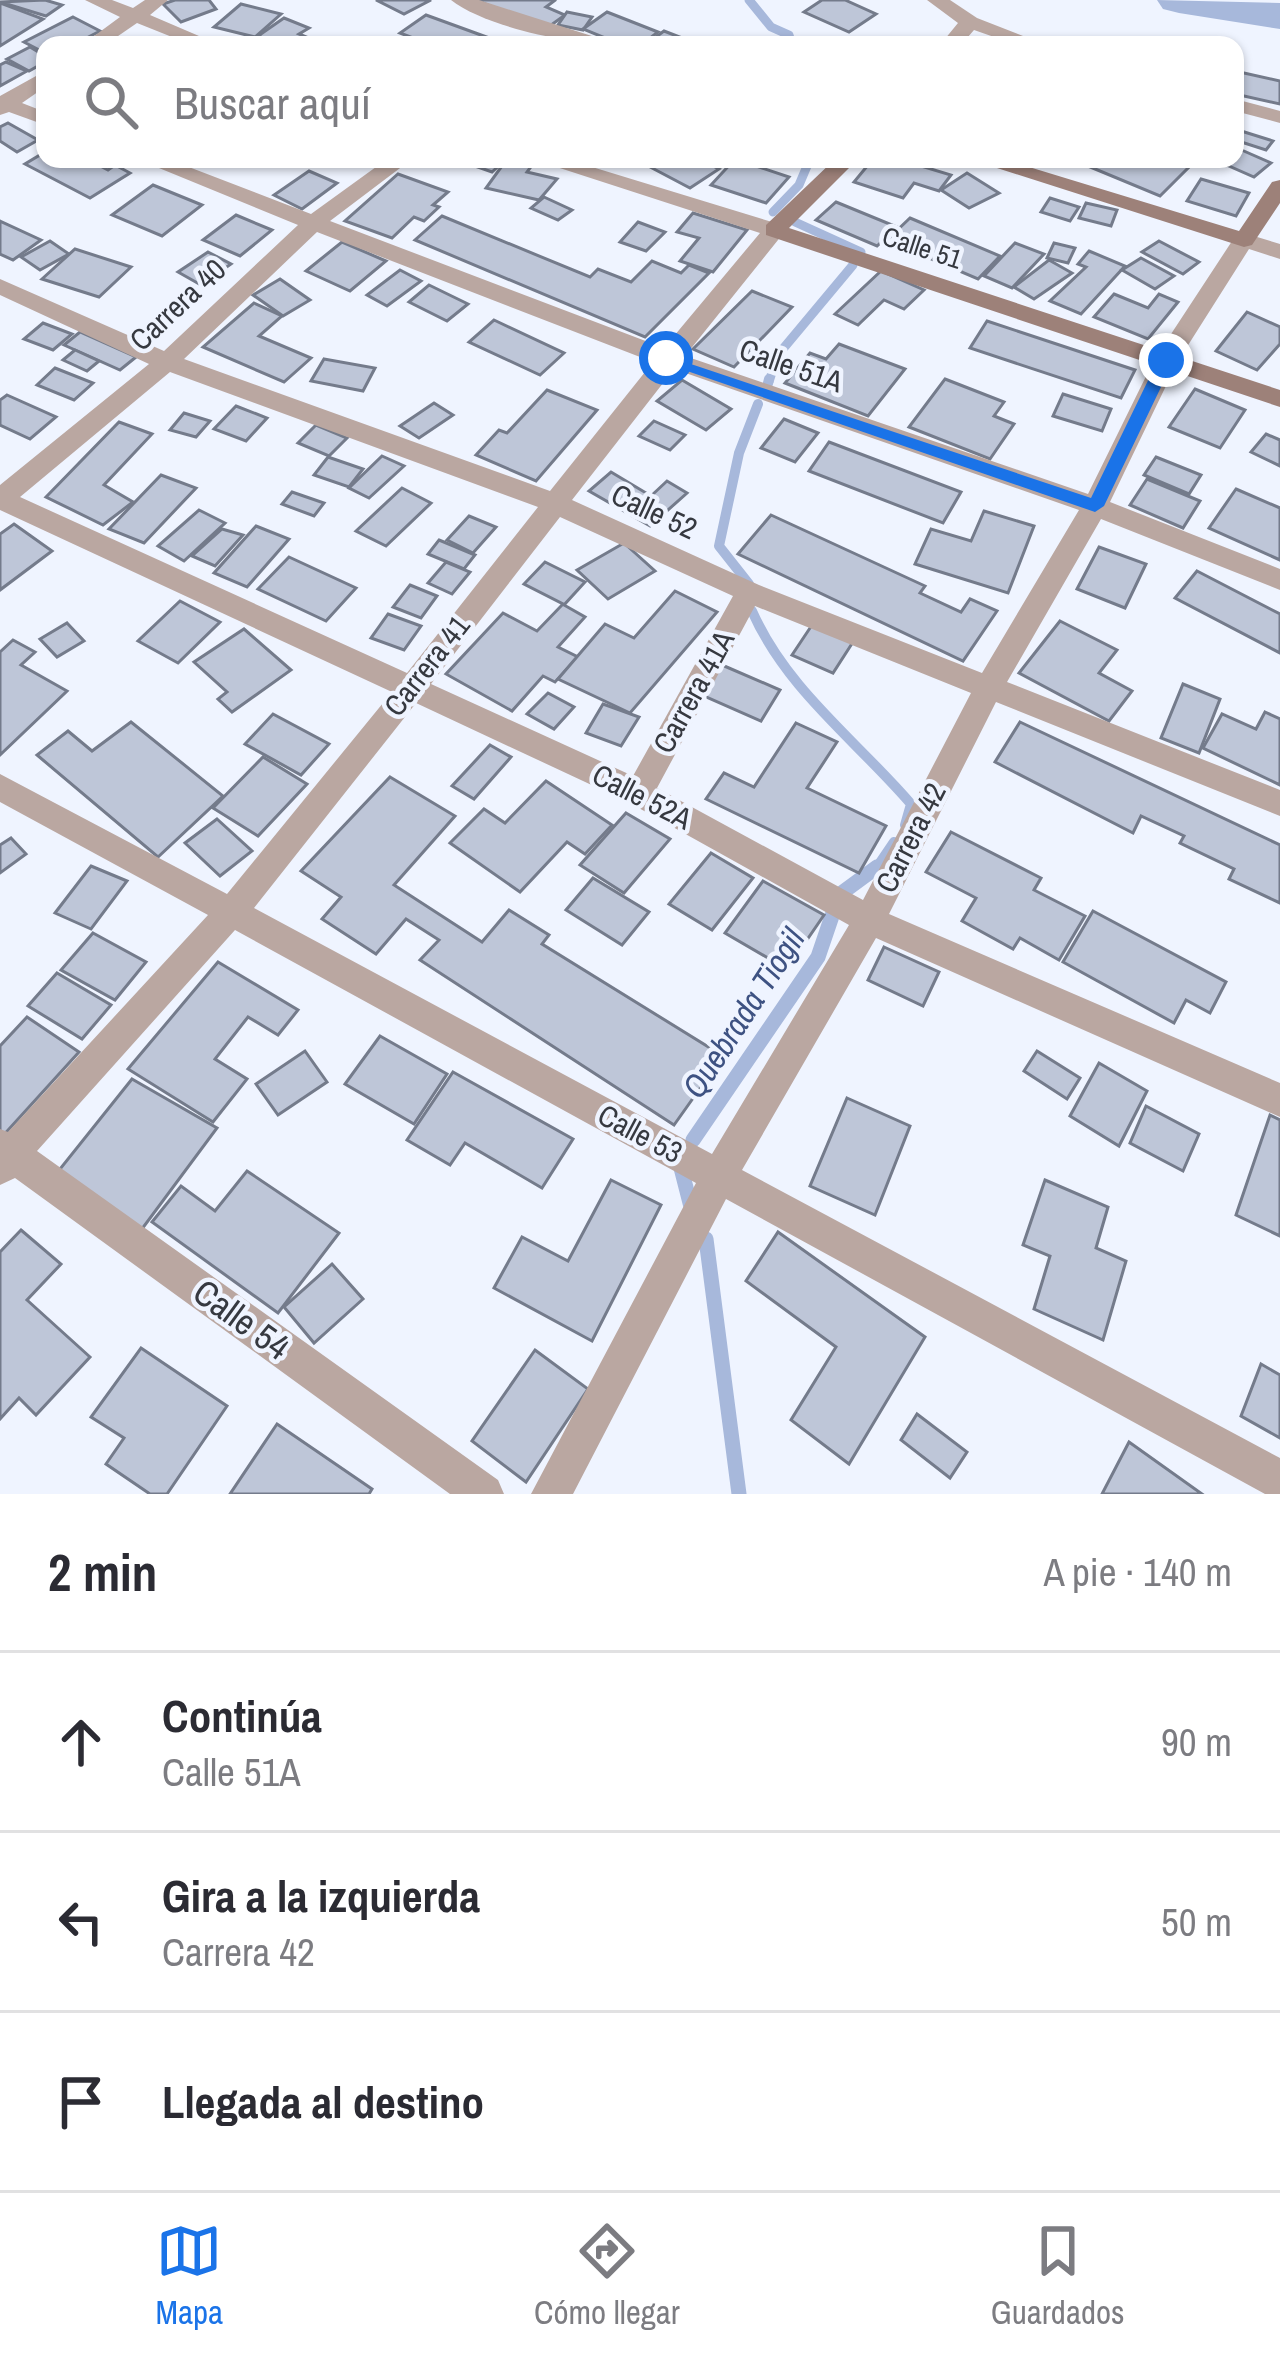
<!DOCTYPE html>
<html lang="es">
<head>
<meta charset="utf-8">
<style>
  body { margin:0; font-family:"Archivo Narrow",sans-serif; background:#f2f2f3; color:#2b2b33 }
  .stop { position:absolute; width:36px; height:36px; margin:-27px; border:9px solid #1a73e8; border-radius:50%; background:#fff }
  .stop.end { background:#1a73e8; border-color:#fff; box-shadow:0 3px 12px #0008 }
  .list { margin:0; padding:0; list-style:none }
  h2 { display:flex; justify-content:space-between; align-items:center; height:156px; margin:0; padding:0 48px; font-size:51px }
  h2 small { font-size:39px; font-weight:400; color:#7c7c81 }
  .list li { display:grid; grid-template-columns:78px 1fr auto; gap:36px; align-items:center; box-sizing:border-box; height:180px; padding:0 48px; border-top:3px solid #e1e1e2 }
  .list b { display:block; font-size:45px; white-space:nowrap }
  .list p { margin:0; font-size:39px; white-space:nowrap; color:#7c7c81 }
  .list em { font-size:39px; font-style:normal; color:#7c7c81 }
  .icon { flex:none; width:66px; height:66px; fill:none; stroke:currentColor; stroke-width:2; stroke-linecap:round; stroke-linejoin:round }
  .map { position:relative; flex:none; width:1280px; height:1494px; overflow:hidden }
  .search { position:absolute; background:#fff; box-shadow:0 3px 9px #0004; left:36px; right:36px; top:36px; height:132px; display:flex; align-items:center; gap:30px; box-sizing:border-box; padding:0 42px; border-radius:24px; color:#7c7c81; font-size:45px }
  .sheet { height:696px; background:#fff }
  nav { display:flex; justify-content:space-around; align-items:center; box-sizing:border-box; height:168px; border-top:3px solid #e1e1e2; background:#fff; font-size:33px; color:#7c7c81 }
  nav a { display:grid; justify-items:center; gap:6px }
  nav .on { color:#1a73e8 }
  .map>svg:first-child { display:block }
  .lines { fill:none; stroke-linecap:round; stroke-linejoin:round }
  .stream-far2 { stroke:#a7b8db; stroke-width:9 }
  .stream-far1 { stroke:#a7b8db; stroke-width:10 }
  .stream { stroke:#a7b8db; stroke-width:15 }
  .river { fill:#a7b8db; fill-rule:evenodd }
  .building { fill:#bec6d8; stroke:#747b8b; stroke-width:3 }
  .street { fill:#baa7a1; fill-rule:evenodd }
  .secondary { fill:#9d8179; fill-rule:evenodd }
  .route { fill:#1a73e8 }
  .labels { text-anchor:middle; stroke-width:9; stroke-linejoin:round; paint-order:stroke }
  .far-street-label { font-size:27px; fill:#363940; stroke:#eff4ff }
  .street-label { font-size:30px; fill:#363940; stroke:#eff4ff }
  .water-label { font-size:33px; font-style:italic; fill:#3e5282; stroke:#eff4ff }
  .near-street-label { font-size:36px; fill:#363940; stroke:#eff4ff }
</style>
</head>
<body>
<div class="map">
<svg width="1280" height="1494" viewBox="0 0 1280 1494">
  <rect width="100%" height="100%" fill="#eff4ff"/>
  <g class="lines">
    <g class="stream-far2">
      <path d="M749,0L771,27L789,35L792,45"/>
      <path d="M773,212L799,185L810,159"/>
      <path d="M795,222L861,252"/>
      <path d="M769,382L777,356L853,265"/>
    </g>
    <g class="stream-far1">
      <path d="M767,387L769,379"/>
      <path d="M749,584L719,546L739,453L758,404"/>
      <path d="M752,611C787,690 856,740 911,804L905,825"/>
      <path d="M875,870L894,842"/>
    </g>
    <g class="stream">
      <path d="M843,892L877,867"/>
      <path d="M693,1140L818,957L833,913"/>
      <path d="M681,1168L691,1207"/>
      <path d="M706,1239L739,1494"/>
    </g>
    <path class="river" d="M1157,0L1280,3V29L1179,13L1163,9Z"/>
  </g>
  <g class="building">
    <path d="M45,0L62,5L46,16L0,2Z"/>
    <path d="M175,0H209L216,9L181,22L163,4Z"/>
    <path d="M376,0H431L404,14Z"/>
    <path d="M475,0H551L554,1L546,7L565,15L547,28Z"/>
    <path d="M822,0H845L876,14L849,32L804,12Z"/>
    <path d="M0,3L43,19L0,46Z"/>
    <path d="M241,4L281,14L255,37L214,27Z"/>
    <path d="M567,12L592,17L583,30L558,25Z"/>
    <path d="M607,12L658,32L641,45H622L583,29Z"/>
    <path d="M426,15L503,43L462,45L449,40L431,45L400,33Z"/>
    <path d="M73,17L100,31L73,45H45V53L24,42Z"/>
    <path d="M284,18L309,28L299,34L325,45H279L258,36Z"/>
    <path d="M664,31L700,45H645Z"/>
    <path d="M30,47L45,56V62L29,71L7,59Z"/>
    <path d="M6,62L27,71L0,86V65Z"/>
    <path d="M1235,71L1280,81V104L1235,94Z"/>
    <path d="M8,123L38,140L17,152L0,141V127Z"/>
    <path d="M1238,130L1273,141L1266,150L1235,140Z"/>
    <path d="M1237,148L1271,163L1254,177L1220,162L1235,159Z"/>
    <path d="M45,152V159H87L108,170L115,165L130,173L90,198L25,164Z"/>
    <path d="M455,159H506L492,172Z"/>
    <path d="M507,159L533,164L527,172L557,179L539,200L486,188Z"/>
    <path d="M635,159H699L719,169L690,188Z"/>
    <path d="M735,159L789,177L766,203L711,185Z"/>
    <path d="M873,159H898L951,175L939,191L914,183L903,198L854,182Z"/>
    <path d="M1071,159L1142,163L1146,159L1195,161L1160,196Z"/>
    <path d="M309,171L337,183L302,209L274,195Z"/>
    <path d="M967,173L999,193L969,208L941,190Z"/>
    <path d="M398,174L448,192L433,205L439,207L424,221L414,217L392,238L345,221Z"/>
    <path d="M1201,179L1249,193L1236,216L1187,201Z"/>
    <path d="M153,185L202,205L162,236L112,215Z"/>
    <path d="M544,197L572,210L558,220L531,208Z"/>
    <path d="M1050,198L1079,207L1070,221L1041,212Z"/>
    <path d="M836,202L897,227L877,246L816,220Z"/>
    <path d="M1086,203L1117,210L1111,226L1079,218Z"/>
    <path d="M693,213L747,230L713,272L680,261L699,238L677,232Z"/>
    <path d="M236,215L272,230L240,256L203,240Z"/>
    <path d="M442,216L590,277L598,269L631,282L652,261L681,273L689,265L709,273L645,337L415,240Z"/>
    <path d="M910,218L1000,256L978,279L887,240Z"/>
    <path d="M0,221L41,240L13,260L0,254Z"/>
    <path d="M638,222L665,232L646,251L620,242Z"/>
    <path d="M50,241L69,254L40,270L21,257Z"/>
    <path d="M1159,241L1199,262L1183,274L1142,252Z"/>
    <path d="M342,242L386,261L350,291L306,271Z"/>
    <path d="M1015,243L1044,254L1012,288L984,276Z"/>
    <path d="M1054,243L1075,248L1068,263L1047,258Z"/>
    <path d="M75,249L131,267L99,297L42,279Z"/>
    <path d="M1089,251L1125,266L1081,314L1050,301L1086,267L1078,264Z"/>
    <path d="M208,252L231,264L201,285L178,272Z"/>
    <path d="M1141,258L1174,276L1155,289L1122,270Z"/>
    <path d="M1049,260L1072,273L1034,299L1014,287Z"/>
    <path d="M400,270L421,281L387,306L367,295Z"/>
    <path d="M881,271L924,290L904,309L884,300L858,325L835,314Z"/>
    <path d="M280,279L310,300L283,316L253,295Z"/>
    <path d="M429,285L468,304L447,321L409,302Z"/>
    <path d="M752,291L792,307L734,367L693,349Z"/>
    <path d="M1114,294L1148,308L1159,294L1178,302L1148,339L1094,317Z"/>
    <path d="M254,303L282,316L259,336L311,358L284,382L203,347Z"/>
    <path d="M1247,312L1280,327V344L1257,370L1216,351Z"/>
    <path d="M494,320L564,353L540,375L469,342Z"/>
    <path d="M987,321L1135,370L1121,398L970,348Z"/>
    <path d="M43,323L72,334L53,350L24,339Z"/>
    <path d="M80,332L136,357L120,370L64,345Z"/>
    <path d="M839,344L905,369L868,416L785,383L810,353L826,359Z"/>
    <path d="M75,350L99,361L87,371L63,360Z"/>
    <path d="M324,359L375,368L363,391L311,381Z"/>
    <path d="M55,368L93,383L74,400L37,385Z"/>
    <path d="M945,379L1004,402L994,416L1014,424L990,459L909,427Z"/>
    <path d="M682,380L731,409L706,430L657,401Z"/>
    <path d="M1195,389L1245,410L1220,448L1169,427Z"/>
    <path d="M547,390L597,410L536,481L476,455L499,430L507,433Z"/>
    <path d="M1063,394L1111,409L1102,431L1053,416Z"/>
    <path d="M7,395L56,417L30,439L0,425V400Z"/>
    <path d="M434,403L453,415L419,438L400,426Z"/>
    <path d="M236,406L267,418L246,441L214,429Z"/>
    <path d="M184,413L210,421L196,437L170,430Z"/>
    <path d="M784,419L818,433L795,462L761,448Z"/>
    <path d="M654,421L685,435L670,450L639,436Z"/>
    <path d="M119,422L152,434L104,485L133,502L103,525L46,497Z"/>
    <path d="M316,425L347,438L329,456L298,443Z"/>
    <path d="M1266,434L1280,440V466L1251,452Z"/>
    <path d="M829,442L961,492L943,523L809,471Z"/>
    <path d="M382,456L404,466L369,498L349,488Z"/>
    <path d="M328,457L363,469L349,487L314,475Z"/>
    <path d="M1156,457L1201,475L1189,494L1144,475Z"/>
    <path d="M611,472L651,496L667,481L687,493L650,526L589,491Z"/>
    <path d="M161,475L196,488L144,543L109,529Z"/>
    <path d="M1147,479L1200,501L1183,528L1130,505Z"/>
    <path d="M402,488L431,503L386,546L356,531Z"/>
    <path d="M1236,489L1280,508V560L1209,528Z"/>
    <path d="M292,492L324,503L314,516L282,504Z"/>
    <path d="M199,510L225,523L184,561L158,546Z"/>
    <path d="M984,511L1034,526L1008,593L915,564L931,529L971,541Z"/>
    <path d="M771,515L925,586L920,593L961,612L970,599L997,611L963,661L738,554Z"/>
    <path d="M469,516L496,527L473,553L447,540Z"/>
    <path d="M14,524L52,551L0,590V534Z"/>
    <path d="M256,526L289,539L247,587L214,573Z"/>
    <path d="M222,529L243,535L215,566L192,556Z"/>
    <path d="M439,540L475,555L464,569L428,554Z"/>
    <path d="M624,543L655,571L608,599L577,570Z"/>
    <path d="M1099,547L1146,564L1125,608L1077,589Z"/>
    <path d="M289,557L356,588L326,621L258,589Z"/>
    <path d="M446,562L470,572L452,594L428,583Z"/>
    <path d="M545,562L585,582L564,605L585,617L558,647L578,657L555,682L543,676L512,711L446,674L503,613L537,631L563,604L524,584Z"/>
    <path d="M1197,571L1280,614V653L1175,598Z"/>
    <path d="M410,585L437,596L421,618L393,607Z"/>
    <path d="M675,591L717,612L630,713L558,679L605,624L634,638Z"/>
    <path d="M180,601L220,622L178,663L138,641Z"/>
    <path d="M388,614L421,626L404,650L371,638Z"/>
    <path d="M1060,621L1117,650L1099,673L1132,691L1109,721L1019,673Z"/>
    <path d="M67,623L84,641L57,657L40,639Z"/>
    <path d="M812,625L853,642L833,673L792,655Z"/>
    <path d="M244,629L291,670L232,712L218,699L227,692L194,662Z"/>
    <path d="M13,640L35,652L21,665L67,691L0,755V652Z"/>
    <path d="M722,665L780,690L761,721L702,695Z"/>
    <path d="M1183,684L1220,699L1199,753L1161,738Z"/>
    <path d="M548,693L574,707L554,729L527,714Z"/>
    <path d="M603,704L639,717L621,746L586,733Z"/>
    <path d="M1265,712L1280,719V785L1203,748L1222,714L1256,729Z"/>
    <path d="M273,714L329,744L301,775L245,744Z"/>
    <path d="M131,722L223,796L158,857L37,755L68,731L92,751Z"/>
    <path d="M1020,722L1280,845V903L1229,879L1234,869L1180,843L1184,836L1141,816L1133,833L995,762Z"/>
    <path d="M796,723L837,742L807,788L886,826L859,873L706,799L724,773L754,787Z"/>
    <path d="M490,745L511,757L474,799L452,786Z"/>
    <path d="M263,757L307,784L258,836L213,808Z"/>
    <path d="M390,777L455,816L394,885L482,942L509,910L549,935L542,944L723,1056L674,1125L420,960L439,940L406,919L376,954L322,919L341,897L301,871Z"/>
    <path d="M546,781L612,825L585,854L567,842L520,892L450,843L484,809L505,823Z"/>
    <path d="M626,813L670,839L624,893L580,865Z"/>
    <path d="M217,819L252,851L220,876L185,843Z"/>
    <path d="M951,832L1041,878L1034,890L1085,916L1059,960L1020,938L1013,949L962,921L976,898L926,872Z"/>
    <path d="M11,838L26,854L0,873V845Z"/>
    <path d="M711,853L753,878L712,930L669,904Z"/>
    <path d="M91,866L127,881L91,929L55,913Z"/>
    <path d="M593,878L649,912L622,945L566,910Z"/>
    <path d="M763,881L824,915L787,969L725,933Z"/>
    <path d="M1093,911L1226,982L1210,1013L1186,1000L1174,1023L1063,962Z"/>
    <path d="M93,933L146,962L115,1000L61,970Z"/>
    <path d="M884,947L939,972L923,1006L868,980Z"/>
    <path d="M218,962L298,1010L278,1035L248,1017L215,1059L247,1079L213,1122L128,1069Z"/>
    <path d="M57,973L111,1005L82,1039L28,1006Z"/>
    <path d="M27,1017L79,1052L0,1139V1046Z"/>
    <path d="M380,1036L447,1074L414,1124L345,1084Z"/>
    <path d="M305,1051L327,1082L278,1115L256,1084Z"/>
    <path d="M1037,1051L1080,1078L1067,1099L1024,1071Z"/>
    <path d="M1099,1063L1147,1091L1119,1146L1070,1116Z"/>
    <path d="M453,1072L573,1139L542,1188L465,1143L450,1165L407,1140Z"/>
    <path d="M132,1079L217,1128L139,1233L52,1179Z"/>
    <path d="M847,1098L910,1126L875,1215L810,1186Z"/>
    <path d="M1146,1106L1199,1134L1183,1171L1130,1143Z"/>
    <path d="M1270,1115L1280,1120V1236L1236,1215Z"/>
    <path d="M247,1171L339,1233L278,1313L152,1222L181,1186L215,1211Z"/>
    <path d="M611,1180L661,1205L592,1341L494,1288L522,1237L568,1261Z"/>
    <path d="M1045,1180L1108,1207L1096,1248L1126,1261L1103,1340L1034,1309L1050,1256L1023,1245Z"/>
    <path d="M21,1230L61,1264L27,1300L90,1357L36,1415L19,1398L0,1419V1252Z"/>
    <path d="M778,1232L925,1337L849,1464L791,1420L836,1347L746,1281Z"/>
    <path d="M332,1264L363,1299L314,1343L284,1307Z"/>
    <path d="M141,1348L227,1406L167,1494H150L106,1464L124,1438L91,1417Z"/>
    <path d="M535,1350L588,1389L526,1482L472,1441Z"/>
    <path d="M1261,1364L1280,1375V1438L1241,1416Z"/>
    <path d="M917,1414L967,1452L950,1478L901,1440Z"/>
    <path d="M277,1424L372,1489L369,1494H230Z"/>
    <path d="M1129,1442L1202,1494H1102Z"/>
  </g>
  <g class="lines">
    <g class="street">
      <path d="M85,0H112L133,8L145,0H168L150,15L220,45H192L137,23L105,45H82L120,17Z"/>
      <path d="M451,0H479L620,45C575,45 487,28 451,0Z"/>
      <path d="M927,0H950L977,18L1046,45H1017L974,30L961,45H940L958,23Z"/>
      <path d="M45,71V87L22,103L45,112V125L9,112L0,115V96Z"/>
      <path d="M1235,99L1280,111V123L1235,111Z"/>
      <path d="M137,159H168L311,214L387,159H412L330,221L664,348L760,233L532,159H566L782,225V235L685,356L1088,494L1154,360L1236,235L1244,233L1280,244V259L1249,249L1178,361L1110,502L1280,569V590L1101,519L1007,682L1280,790V816L996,702L889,914L1280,1083V1117L876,938L742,1170L1280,1458V1494H1265L726,1199L573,1494H531L696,1183L235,930L37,1151L498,1480L504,1494H450L15,1178L0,1185V1129L8,1132L208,915L0,802V774L227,894L392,692L0,510V485L149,364L0,295V279L164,351L298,225ZM317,232L653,362L550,491L184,359ZM674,369L1079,510L982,673L759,585L572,500ZM170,372L538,507L407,673L20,497ZM560,517L733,596L633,776L431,684ZM755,606L971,693L863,900L657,788ZM416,703L628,802L849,925L712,1154L254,908Z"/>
    </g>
    <g class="secondary">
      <path d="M835,159H858L789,228L1280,390V407L766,235V225Z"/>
      <path d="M969,159H1003L1239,231L1272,182L1280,180V203L1252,245L1244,247Z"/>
    </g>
  </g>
  <path class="route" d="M661,354L1091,498L1158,360L1166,355L1174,360L1104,506L1095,512L661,362Z"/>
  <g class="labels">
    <g class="far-street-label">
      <text transform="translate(922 248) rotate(18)" y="9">Calle 51</text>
    </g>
    <g class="street-label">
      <text transform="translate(178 305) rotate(-43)" y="10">Carrera 40</text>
      <text transform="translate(791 366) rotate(19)" y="10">Calle 51A</text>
      <text transform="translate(654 512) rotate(25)" y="10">Calle 52</text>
      <text transform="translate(427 666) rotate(-52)" y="10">Carrera 41</text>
      <text transform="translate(694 692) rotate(-61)" y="10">Carrera 41A</text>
      <text transform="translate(642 797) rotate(27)" y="10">Calle 52A</text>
      <text transform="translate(911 838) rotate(-63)" y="10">Carrera 42</text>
      <text transform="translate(640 1134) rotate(28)" y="10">Calle 53</text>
    </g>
    <g class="water-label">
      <text transform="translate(743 1013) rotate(-57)" y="12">Quebrada Tiogil</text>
    </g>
    <g class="near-street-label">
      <text transform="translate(242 1319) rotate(36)" y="13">Calle 54</text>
    </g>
  </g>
</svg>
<div class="stop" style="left:666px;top:358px"></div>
<div class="stop end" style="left:1166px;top:360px"></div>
<div class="search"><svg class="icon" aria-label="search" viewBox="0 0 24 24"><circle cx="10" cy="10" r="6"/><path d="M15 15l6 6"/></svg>Buscar aquí</div>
</div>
<section class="sheet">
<h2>2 min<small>A pie · 140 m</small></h2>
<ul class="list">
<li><svg class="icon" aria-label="ahead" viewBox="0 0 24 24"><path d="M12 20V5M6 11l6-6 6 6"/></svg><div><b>Continúa</b><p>Calle 51A</p></div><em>90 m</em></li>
<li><svg class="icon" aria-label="left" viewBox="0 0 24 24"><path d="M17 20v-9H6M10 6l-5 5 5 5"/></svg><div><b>Gira a la izquierda</b><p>Carrera 42</p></div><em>50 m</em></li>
<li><svg class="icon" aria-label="arrive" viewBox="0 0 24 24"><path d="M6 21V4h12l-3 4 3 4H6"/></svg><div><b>Llegada al destino</b></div></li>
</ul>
</section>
<nav>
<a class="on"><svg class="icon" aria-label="map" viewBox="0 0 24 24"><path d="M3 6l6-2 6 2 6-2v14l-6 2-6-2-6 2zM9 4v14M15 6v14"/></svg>Mapa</a>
<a><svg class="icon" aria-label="directions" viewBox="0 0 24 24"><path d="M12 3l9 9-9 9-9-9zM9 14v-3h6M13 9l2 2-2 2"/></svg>Cómo llegar</a>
<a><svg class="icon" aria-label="saved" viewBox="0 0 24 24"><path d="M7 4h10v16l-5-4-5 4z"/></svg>Guardados</a>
</nav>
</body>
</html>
